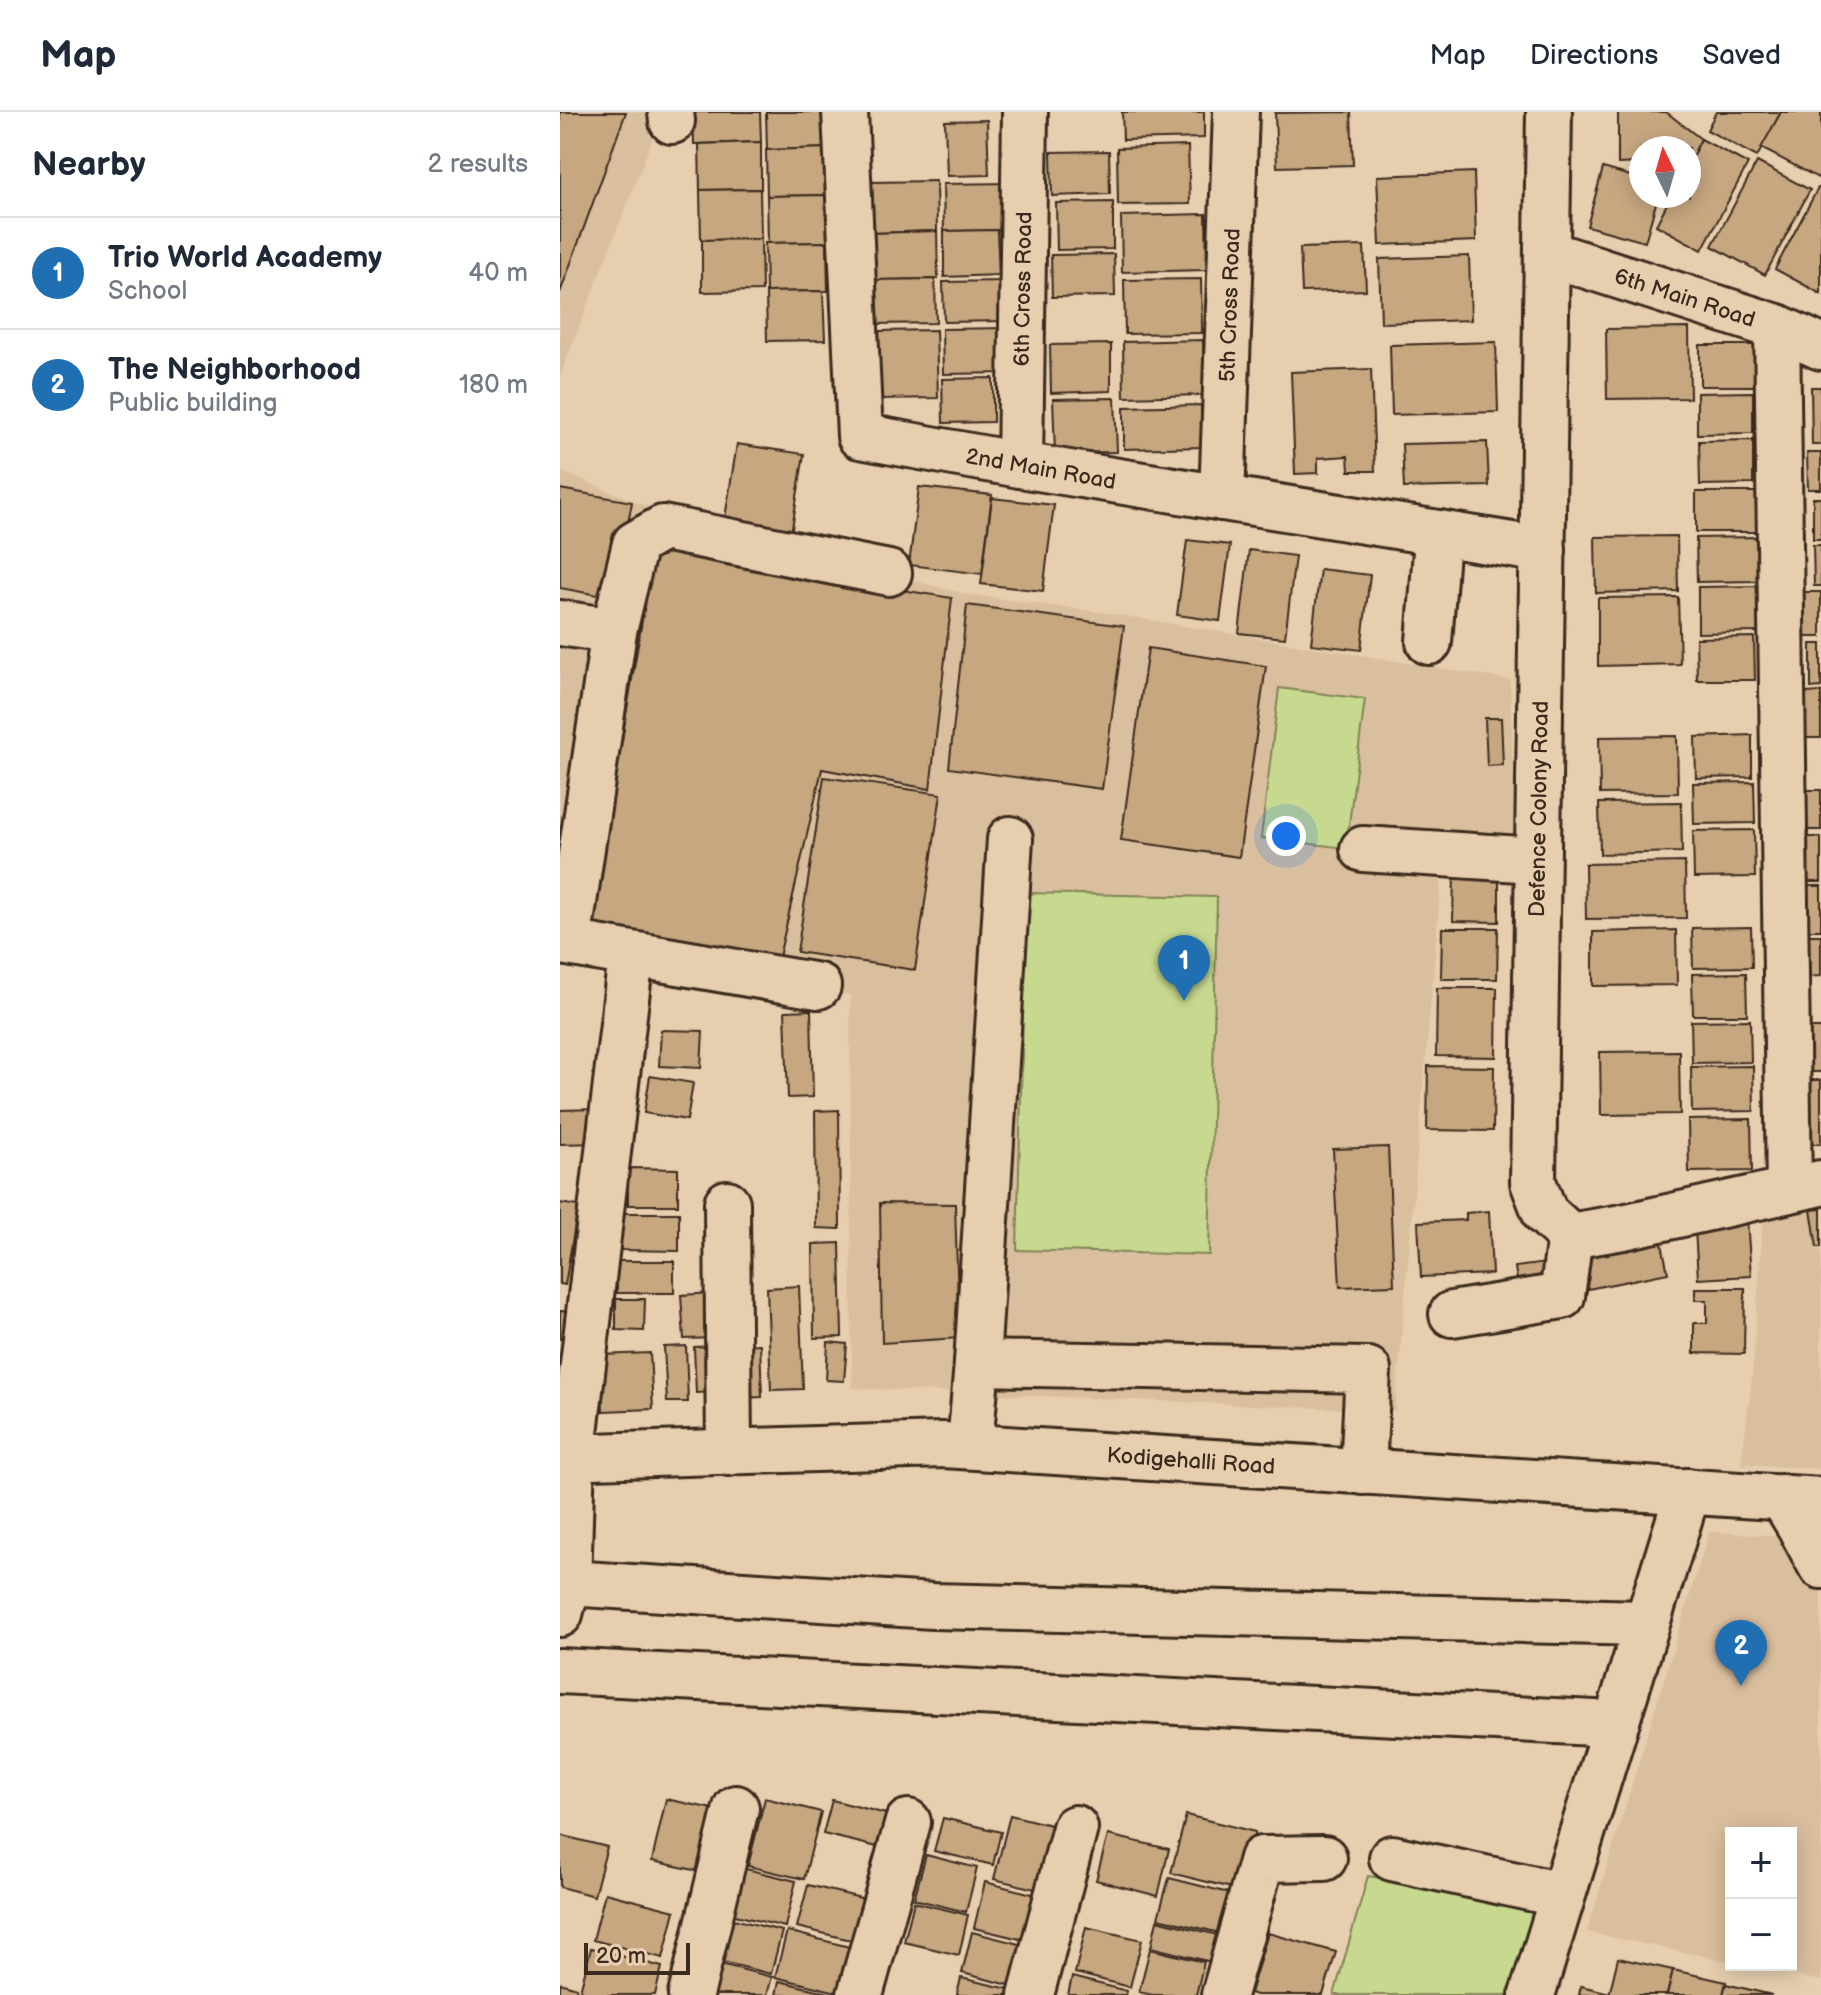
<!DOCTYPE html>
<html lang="en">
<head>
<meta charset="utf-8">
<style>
  body { margin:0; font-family:"Balsamiq Sans",sans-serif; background:#f6f6f7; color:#1f2937 }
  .controls { position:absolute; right:24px; bottom:24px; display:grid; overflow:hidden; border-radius:0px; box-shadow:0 4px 20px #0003 }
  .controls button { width:72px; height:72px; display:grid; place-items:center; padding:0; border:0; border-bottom:2px solid #e0e1e3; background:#fff; color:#1f2937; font:40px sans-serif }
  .compass { position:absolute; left:1069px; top:24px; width:72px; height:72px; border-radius:50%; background:#fff; box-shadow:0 4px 20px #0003; rotate:355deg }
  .scale { position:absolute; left:24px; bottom:20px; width:106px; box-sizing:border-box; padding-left:8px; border:4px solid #3b2a1e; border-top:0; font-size:22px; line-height:28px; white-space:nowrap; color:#3b2a1e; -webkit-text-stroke:6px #e7ceaf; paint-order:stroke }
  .you { position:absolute; left:726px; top:724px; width:28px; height:28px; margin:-20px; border:6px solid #fff; border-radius:50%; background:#1a73e8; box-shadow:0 0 0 12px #1a73e833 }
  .badge { display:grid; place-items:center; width:52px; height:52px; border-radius:50%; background:#1f6fb2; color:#fff; font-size:26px; font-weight:700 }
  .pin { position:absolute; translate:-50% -66px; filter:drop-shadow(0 2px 4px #0008) }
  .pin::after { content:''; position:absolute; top:42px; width:28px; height:24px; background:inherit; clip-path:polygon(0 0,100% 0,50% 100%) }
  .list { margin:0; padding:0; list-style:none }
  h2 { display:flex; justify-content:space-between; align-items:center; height:104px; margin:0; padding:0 32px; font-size:34px }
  h2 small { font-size:26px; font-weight:400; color:#747a83 }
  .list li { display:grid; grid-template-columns:52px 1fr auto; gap:24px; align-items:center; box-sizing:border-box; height:112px; padding:0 32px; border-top:2px solid #e0e1e3 }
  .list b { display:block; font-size:30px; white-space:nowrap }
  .list p { margin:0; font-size:26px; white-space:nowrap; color:#747a83 }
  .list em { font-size:26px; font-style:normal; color:#747a83 }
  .map { position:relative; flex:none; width:1261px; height:1883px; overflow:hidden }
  header { display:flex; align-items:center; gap:48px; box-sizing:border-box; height:112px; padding:0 40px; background:#fff; border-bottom:2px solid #e0e1e3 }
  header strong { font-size:38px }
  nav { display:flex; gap:44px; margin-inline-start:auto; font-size:28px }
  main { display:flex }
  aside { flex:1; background:#fff }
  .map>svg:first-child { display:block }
  .built { fill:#dabf9e }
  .green { fill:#c7d98e; stroke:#818256; stroke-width:2 }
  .building { fill:#c6a780; stroke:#3b2a1e; stroke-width:2 }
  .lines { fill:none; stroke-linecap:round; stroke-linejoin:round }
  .minor-casing { stroke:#3b2a1e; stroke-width:50 }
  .major-casing { stroke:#3b2a1e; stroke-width:50 }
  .minor { stroke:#e7ceaf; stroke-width:44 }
  .major { stroke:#e7ceaf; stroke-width:44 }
  .labels { text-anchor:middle; stroke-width:8; stroke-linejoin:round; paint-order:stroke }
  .street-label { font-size:22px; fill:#3b2a1e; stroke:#e7ceaf }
</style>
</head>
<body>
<header>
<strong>Map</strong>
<nav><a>Map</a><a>Directions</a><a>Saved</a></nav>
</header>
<main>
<aside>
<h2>Nearby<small>2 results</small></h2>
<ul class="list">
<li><span class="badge">1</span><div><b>Trio World Academy</b><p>School</p></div><em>40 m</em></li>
<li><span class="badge">2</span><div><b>The Neighborhood</b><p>Public building</p></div><em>180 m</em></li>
</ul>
</aside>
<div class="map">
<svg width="1261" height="1883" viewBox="0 0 1261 1883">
  <rect width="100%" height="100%" fill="#e7ceaf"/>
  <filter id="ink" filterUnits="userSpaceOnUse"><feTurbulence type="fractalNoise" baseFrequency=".0125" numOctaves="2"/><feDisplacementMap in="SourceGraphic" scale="16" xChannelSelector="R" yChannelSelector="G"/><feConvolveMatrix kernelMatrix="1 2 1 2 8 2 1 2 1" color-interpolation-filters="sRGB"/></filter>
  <g filter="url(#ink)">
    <g class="built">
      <path d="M0,0H103L0,264Z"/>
      <path d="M0,359L123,409L405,482L547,501L950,568L957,759H882L835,1299L292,1276L290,883L0,838Z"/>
      <path d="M1261,1082V1357L1181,1352L1192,1267L1204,1094Z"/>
      <path d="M1149,1420L1261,1426V1869L1185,1853H1231V1721H1171V1850L1027,1820Z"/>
    </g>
    <g class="green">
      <path d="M719,576L805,587L786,736L701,726Z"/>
      <path d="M466,781L657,785L649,1143L457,1138Z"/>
      <path d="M808,1764L986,1792L950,1883H774Z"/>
    </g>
    <g class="building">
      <path d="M0,0H66L0,181Z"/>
      <path d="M133,0H200L201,30L134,32Z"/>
      <path d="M206,0H269L270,36L207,38Z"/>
      <path d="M562,0H644V26L563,28Z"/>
      <path d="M791,0L793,53L717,55L715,1Z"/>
      <path d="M1058,0H1106L1141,27L1130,49L1129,36H1081V51L1058,52Z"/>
      <path d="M1156,0H1221L1197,45L1147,18Z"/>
      <path d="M1221,0H1261V60L1258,66L1201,36Z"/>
      <path d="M427,8L429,63L387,64L385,9Z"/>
      <path d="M1141,27L1188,52L1142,138L1096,113L1111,84H1129V51Z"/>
      <path d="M201,30V77L140,78L139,32Z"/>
      <path d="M628,34L630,92L558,93L557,36Z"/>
      <path d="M270,36V83L207,84L206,38Z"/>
      <path d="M549,39L550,82L492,84L491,40Z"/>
      <path d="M1197,50L1250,78L1205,163L1152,134Z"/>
      <path d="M1043,56L1081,67V84H1098L1085,130L1027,114Z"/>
      <path d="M914,60L916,129L820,133L817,64Z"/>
      <path d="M376,69L377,119L312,121L311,70Z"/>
      <path d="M449,71L450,118L384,119L383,72Z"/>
      <path d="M1258,76L1261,77V182L1215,157Z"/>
      <path d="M200,77L201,127L141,128L140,78Z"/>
      <path d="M266,83L267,130L208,131L207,84Z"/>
      <path d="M553,90V137L497,138L496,91Z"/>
      <path d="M646,102L647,158L562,160L561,104Z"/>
      <path d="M437,118L439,163L384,165V119Z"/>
      <path d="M377,119L378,167L314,168L313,121Z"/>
      <path d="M201,127L202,179L142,180V128Z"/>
      <path d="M267,130L268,179L206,180L205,131Z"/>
      <path d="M804,134L806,178L742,180L740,136Z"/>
      <path d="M554,142L555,184L492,185L491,143Z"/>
      <path d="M909,144L911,208L821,211L819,147Z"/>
      <path d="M375,167L376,211L315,212L314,168Z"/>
      <path d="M641,167L642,221L565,222L564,168Z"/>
      <path d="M444,169V209L384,210L383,170Z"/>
      <path d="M263,179L265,228L207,229L206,180Z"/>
      <path d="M446,216L447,261L383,262L382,217Z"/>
      <path d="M1129,216L1130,286L1047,287L1046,217Z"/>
      <path d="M376,218L378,286L320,287L319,219Z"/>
      <path d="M643,228L644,283L564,285L563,230Z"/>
      <path d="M936,230L938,300L832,303L830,233Z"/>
      <path d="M551,232V279L491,281L490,233Z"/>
      <path d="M1140,233H1195L1196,274H1140Z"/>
      <path d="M811,257L815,359H789L788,344L758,346V361L735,362L731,260Z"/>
      <path d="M433,266V310L383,311L382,267Z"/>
      <path d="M1251,275H1261V333H1252Z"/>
      <path d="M1193,280V321L1137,322V281Z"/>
      <path d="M555,286L557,340L495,341L493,287Z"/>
      <path d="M641,293L642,335L564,337V295Z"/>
      <path d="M1193,328V372L1140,373L1139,329Z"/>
      <path d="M927,330L929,374L844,376L842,332Z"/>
      <path d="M177,332L244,342L230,428L163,418Z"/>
      <path d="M1247,341H1261V377H1248Z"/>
      <path d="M359,375L432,383L422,462L349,453Z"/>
      <path d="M0,377L72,390L54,486L0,476Z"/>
      <path d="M1136,380H1196L1197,420H1136Z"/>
      <path d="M432,386L494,393L483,479L421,472Z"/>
      <rect x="1253" y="386" width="8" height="41"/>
      <path d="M1117,424L1118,479L1036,481L1035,425Z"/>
      <path d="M1197,425L1198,469L1137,470L1136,426Z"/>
      <path d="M627,428L670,433L660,509L617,503Z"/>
      <path d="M1253,433H1261V474H1254Z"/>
      <path d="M94,438L392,486L370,677L262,657L219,845L30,815Z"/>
      <path d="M689,438L735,444L725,526L679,521Z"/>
      <path d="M760,457L810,463L801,538L751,532Z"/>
      <path d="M1200,474V520L1138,521V475Z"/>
      <path d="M1242,480H1261V525H1243Z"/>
      <path d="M1118,485L1120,552L1038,554V486Z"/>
      <path d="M407,493L564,514L542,677L389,656Z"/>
      <path d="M1194,525L1195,568H1137L1136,526Z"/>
      <path d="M1251,532H1261V575L1251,576Z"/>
      <path d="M588,536L706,554L679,745L561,728Z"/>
      <path d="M1261,580V626H1246V581Z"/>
      <path d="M925,606H941L943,653L927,654Z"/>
      <path d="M1192,623V665L1136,666L1135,625Z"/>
      <path d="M1117,624L1118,681L1040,682L1039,625Z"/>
      <path d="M264,665L381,682L355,858L237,840Z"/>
      <path d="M1194,670L1195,711L1134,712L1133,671Z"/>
      <path d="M1245,678H1261V718H1247Z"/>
      <path d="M1121,690L1122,740L1040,742L1039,691Z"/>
      <path d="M1194,718L1195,765L1134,766L1133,719Z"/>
      <path d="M1239,725H1261V770H1240Z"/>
      <path d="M1125,750L1126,806L1026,807L1025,752Z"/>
      <path d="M894,762H939V810L893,809Z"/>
      <path d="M1245,774H1261V818H1246Z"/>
      <path d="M1191,815L1192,855L1133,856L1132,816Z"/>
      <path d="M882,816H938L937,867H881Z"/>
      <path d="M1116,818L1117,873L1033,874V820Z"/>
      <path d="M1243,823H1261V864L1243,865Z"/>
      <path d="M1186,861L1187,903H1133L1132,862Z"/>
      <path d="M877,876H937L936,945L876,944Z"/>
      <path d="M251,898L253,985L228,986L225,899Z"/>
      <path d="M1190,908L1191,950L1132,951L1131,909Z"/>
      <path d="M1243,916H1261V960H1244Z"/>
      <path d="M101,918L143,919L141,956L99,954Z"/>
      <path d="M1119,939L1120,1002L1041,1003L1040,940Z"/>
      <path d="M868,954L934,955L933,1019L867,1018Z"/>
      <path d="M1193,954L1194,999L1132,1000L1131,955Z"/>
      <path d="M90,964L133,971L127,1008L84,1001Z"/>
      <path d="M1242,968H1261V1032H1243Z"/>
      <path d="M38,997L39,1031L0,1032V998Z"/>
      <path d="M279,998L280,1117L256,1116L255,999Z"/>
      <path d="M1191,1007L1192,1059L1129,1060L1128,1008Z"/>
      <path d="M828,1035L834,1173L780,1175L773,1037Z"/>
      <path d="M68,1056L118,1057V1093H68Z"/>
      <path d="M0,1091L18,1094L5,1173L0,1172Z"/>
      <path d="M320,1091L395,1092L399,1226L322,1231Z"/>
      <path d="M1261,1097V1135H1257L1251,1098Z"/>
      <path d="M929,1099L932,1162L861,1165L858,1110L906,1108V1101Z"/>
      <path d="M61,1101H119V1139L61,1138Z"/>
      <path d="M1187,1107L1191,1164L1138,1167L1135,1116Z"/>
      <path d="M1101,1127L1108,1161L1028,1177L1021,1143Z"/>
      <path d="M280,1131L282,1225L254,1226L253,1132Z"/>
      <rect x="57" y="1149" width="57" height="32"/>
      <path d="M994,1150L997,1170L958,1175L955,1155Z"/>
      <path d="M239,1174L243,1277L211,1278L207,1176Z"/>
      <path d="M1135,1176H1185L1184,1242L1134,1241V1211H1147V1188H1135Z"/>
      <path d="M154,1181L156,1226L124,1227L121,1183Z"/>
      <path d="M56,1187H85L84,1219L56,1218Z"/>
      <path d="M0,1199L20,1200V1227H0Z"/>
      <path d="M268,1230L287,1232L284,1269L266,1268Z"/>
      <path d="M200,1232L202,1285L183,1286L181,1233Z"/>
      <path d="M126,1234L128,1290H107L104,1235Z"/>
      <path d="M155,1234L157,1280L136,1281L134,1235Z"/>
      <path d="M90,1241L93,1297L43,1299L40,1243Z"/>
      <path d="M205,1686L261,1700L244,1767L188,1754Z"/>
      <path d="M106,1687L153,1697L139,1759L92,1749Z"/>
      <path d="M272,1688L334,1704L326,1737L263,1722Z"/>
      <path d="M450,1703L503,1716L487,1780L434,1767Z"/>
      <path d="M626,1703L695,1720L680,1778L611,1761Z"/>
      <path d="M383,1706L441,1720L433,1753L374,1739Z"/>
      <path d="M0,1723L47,1735L34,1784L0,1775Z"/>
      <path d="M548,1723L609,1737L598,1784L536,1768Z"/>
      <path d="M366,1743L417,1756L406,1800L354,1787Z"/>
      <path d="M174,1754L236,1769L225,1815L163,1800Z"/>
      <path d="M609,1766L669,1781L660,1821L598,1806Z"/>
      <path d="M425,1770L488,1786L477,1831L414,1816Z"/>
      <path d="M248,1773L309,1788L299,1830L237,1815Z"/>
      <path d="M45,1781L115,1799L103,1846L33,1828Z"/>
      <path d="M354,1790L408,1803L399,1843L344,1830Z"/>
      <path d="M161,1804L222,1819L211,1862L151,1847Z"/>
      <path d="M597,1808L658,1823L651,1850L591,1835Z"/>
      <path d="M526,1815L582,1828L570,1875L515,1861Z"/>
      <path d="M227,1819L293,1836L281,1881L215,1865Z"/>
      <path d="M412,1820L475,1836L465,1877L402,1861Z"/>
      <path d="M708,1821L776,1840L763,1883H696L690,1881Z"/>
      <path d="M31,1836L102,1855L95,1883H19Z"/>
      <path d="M590,1837L644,1850L636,1883H592L579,1880Z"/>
      <path d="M1058,1846L1113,1858L1107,1883H1049Z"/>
      <path d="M149,1849L212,1865L207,1883H141Z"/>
      <path d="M1113,1858L1166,1870L1163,1883H1107Z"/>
      <path d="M512,1865L567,1879L566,1883H508Z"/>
      <path d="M401,1866L462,1880L461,1883H397Z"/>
      <path d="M219,1869L277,1883H216Z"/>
      <path d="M0,1871L17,1876L15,1883H0Z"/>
      <path d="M1166,1872L1212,1883H1163Z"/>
      <path d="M1021,1874L1050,1881L1049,1883H1019Z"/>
    </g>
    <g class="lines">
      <g class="minor-casing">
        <g id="minor">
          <path d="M111,0L112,9"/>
          <path d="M285,0L300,324L460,353L983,438"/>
          <path d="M989,0L973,1070L985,1101L1010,1124L1063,1115L1261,1071"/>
          <path d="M987,141L1217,215L1261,235"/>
          <path d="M1217,215L1229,1078"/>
          <path d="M460,353L465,0"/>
          <path d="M662,386L676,0"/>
          <path d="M0,511L54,519"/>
          <path d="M869,530L876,439L879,421"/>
          <path d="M803,737L977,748"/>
          <path d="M258,874L8,831L54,519L75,432L103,416L329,461"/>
          <path d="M167,1091L169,1341"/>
          <path d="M892,1202L1002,1184L1010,1124"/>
          <path d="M417,1251L808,1258L803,1360"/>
          <path d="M410,1334L417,1251L450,727"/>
          <path d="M1222,1385L1239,1413L1261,1454"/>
          <path d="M8,1471L373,1494L1086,1511"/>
          <path d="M0,1502L8,1471L12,1346L69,861"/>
          <path d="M0,1559L1055,1612"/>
          <path d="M832,1746L1002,1783"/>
          <path d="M131,1883L176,1696"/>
          <path d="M300,1883L348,1710"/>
          <path d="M471,1883L515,1716"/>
          <path d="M664,1883L702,1747L764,1746"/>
          <path d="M972,1883L1128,1379"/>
        </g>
      </g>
      <g class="major-casing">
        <path id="major" d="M0,1345L383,1333L1261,1388"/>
      </g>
      <use href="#minor" class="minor"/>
      <use href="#major" class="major"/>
    </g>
  </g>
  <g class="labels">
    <g class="street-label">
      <text transform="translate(462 177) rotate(-89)" y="8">6th Cross Road</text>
      <text transform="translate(1125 185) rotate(18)" y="8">6th Main Road</text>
      <text transform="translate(669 193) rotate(-88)" y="8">5th Cross Road</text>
      <text transform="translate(481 356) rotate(10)" y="8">2nd Main Road</text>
      <text transform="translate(978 697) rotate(-89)" y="8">Defence Colony Road</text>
      <text transform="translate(631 1348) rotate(4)" y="8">Kodigehalli Road</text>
    </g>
  </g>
</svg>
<div class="controls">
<button>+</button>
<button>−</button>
</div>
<svg class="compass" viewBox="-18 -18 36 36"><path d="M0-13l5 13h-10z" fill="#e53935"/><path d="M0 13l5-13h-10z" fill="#747a83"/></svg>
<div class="scale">20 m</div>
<div class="you"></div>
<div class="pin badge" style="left:624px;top:889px">1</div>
<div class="pin badge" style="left:1181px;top:1574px">2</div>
</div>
</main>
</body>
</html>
